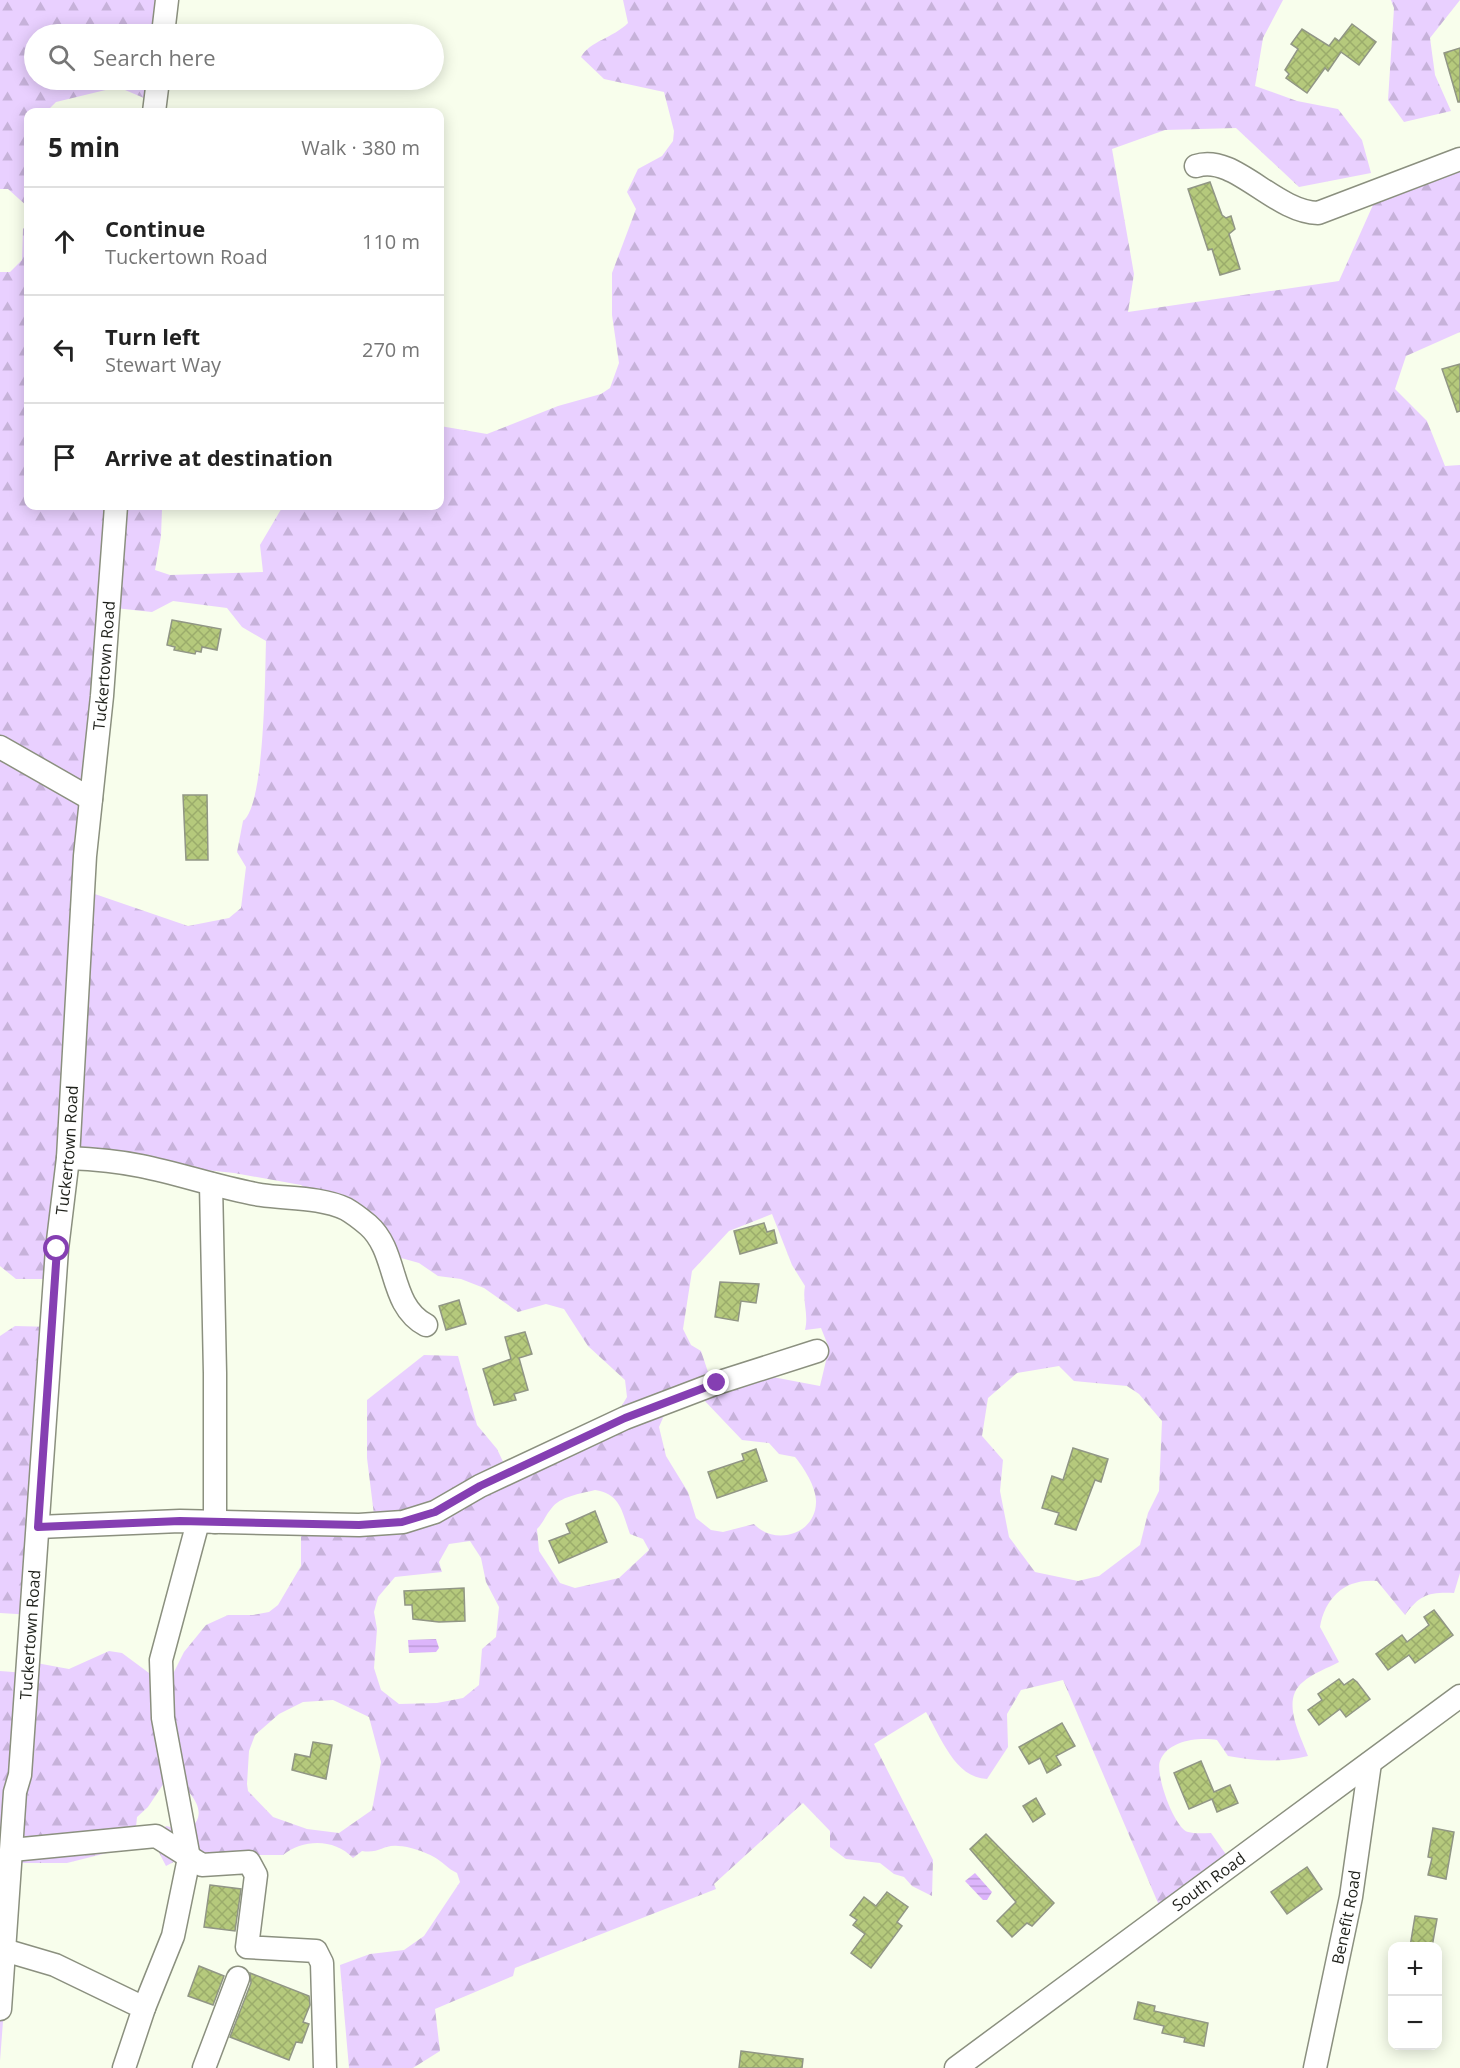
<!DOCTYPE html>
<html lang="en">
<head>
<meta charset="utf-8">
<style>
  body { margin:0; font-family:"Open Sans",sans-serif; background:#f2f2f2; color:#222 }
  .controls { position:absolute; right:18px; bottom:18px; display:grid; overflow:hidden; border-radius:12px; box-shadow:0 3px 15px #0003 }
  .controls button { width:54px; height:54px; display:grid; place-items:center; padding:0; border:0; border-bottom:2px solid #e0e0e0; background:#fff; color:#222; font:30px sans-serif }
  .stop { position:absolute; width:18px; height:18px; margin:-14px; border:4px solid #853fb2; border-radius:50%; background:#fff }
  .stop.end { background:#853fb2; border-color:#fff; box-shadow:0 2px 6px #0008 }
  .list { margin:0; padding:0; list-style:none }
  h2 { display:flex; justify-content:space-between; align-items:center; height:78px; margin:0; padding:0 24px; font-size:26px }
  h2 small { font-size:20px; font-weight:400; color:#767676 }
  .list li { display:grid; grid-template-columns:39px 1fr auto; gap:18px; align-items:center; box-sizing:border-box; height:108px; padding:0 24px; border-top:2px solid #e0e0e0 }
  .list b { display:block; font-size:22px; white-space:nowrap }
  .list p { margin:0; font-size:20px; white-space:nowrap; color:#767676 }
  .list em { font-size:20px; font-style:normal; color:#767676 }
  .icon { flex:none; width:33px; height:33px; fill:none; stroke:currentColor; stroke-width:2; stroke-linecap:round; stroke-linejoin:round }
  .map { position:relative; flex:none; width:1460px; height:2068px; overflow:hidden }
  .search { position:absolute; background:#fff; box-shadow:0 3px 15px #0003; left:24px; top:24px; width:420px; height:66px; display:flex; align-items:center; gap:15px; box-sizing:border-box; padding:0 21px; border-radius:33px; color:#767676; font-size:22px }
  .panel { position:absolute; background:#fff; box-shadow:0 3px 15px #0003; left:24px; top:108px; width:420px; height:402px; border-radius:12px }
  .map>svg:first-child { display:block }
  .forest { fill:url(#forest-firs); fill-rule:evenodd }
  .water { fill:url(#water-rules) }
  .building { fill:url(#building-cross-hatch); stroke:#919685; stroke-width:1.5 }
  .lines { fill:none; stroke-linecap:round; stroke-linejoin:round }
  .minor-casing { stroke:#8b907f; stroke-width:25 }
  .minor { stroke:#fff; stroke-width:22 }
  .route { stroke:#853fb2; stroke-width:8 }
  .labels { text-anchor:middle; stroke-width:4.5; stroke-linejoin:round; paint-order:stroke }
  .street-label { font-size:16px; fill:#1d1f19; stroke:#fff }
</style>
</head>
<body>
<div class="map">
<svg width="1460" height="2068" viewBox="0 0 1460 2068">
  <defs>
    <pattern id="forest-firs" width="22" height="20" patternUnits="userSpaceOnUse" patternTransform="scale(1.5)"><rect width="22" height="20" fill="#e9d0ff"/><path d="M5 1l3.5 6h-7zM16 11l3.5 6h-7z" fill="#c7b2da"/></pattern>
    <pattern id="water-rules" width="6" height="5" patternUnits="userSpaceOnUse" patternTransform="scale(1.5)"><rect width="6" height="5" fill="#dcb5fb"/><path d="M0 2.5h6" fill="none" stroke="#bc9bd7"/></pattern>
    <pattern id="building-cross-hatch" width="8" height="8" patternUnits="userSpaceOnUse" patternTransform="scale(1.5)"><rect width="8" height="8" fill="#b5c97c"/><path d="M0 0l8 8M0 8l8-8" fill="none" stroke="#9bac6b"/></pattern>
  </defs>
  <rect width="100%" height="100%" fill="#f8feec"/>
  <g class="forest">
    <path d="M0,0H169L165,34H34V80H160L158,104L118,87L56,102L46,112H28V207L8,189H0Z"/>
    <path d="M623,0H1283L1263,38L1255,86L1297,101L1338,109L1362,140L1371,173L1299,187L1236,128L1165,130L1112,149L1134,274L1128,312L1339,281L1377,196L1460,160V332L1406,356L1395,389L1427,421L1445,466L1460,465V1573L1454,1593C1428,1592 1420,1595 1405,1615L1377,1581C1346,1578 1325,1597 1320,1627L1339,1662C1328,1668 1313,1673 1303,1682C1280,1700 1301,1736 1308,1756C1281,1763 1255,1761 1228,1756L1217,1740C1199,1737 1168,1740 1160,1761C1155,1774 1174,1828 1188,1832C1195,1834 1204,1833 1211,1833L1232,1863L1161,1910L1063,1680L1021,1690L1007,1714L1008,1747L987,1779C955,1778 941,1737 926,1712L874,1744L933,1860L932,1896L912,1886L904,1877L894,1874L880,1863L846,1859L830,1847V1831L803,1803L714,1884L716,1889L515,1968L513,1976L435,2009L440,2051L413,2068H349L340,1965L370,1954L404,1950L424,1936L460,1882L457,1873C448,1869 442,1861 434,1857C425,1852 409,1846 398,1846C384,1844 379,1854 362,1851L353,1858C334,1838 303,1839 283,1855H187L166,1866L153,1841L166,1826L187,1831C215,1812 186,1788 170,1774L148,1807L137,1817L136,1827L121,1838L115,1851L67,1863H15L0,2061V1671L26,1673L31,1662L69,1669L109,1651L122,1653L149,1673L156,1704H170L173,1674L184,1652L206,1625L228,1615H253L269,1612L278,1605L301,1566V1524L375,1523L367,1458V1400L424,1355L458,1356L477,1425L497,1449L507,1470L618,1412L627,1397L625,1380L588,1346L564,1309L546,1304L518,1312L484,1288L461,1279L438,1276L419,1263L394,1256L383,1262L357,1228L301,1185L234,1173L72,1156L55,1279H16L0,1266V272H10L22,260L23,229L28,223V506H159L162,509L161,536L155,570L170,575L263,572L260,545L283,506H440V426L487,434L558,406L601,394L610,388L619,363L612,315V273L636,209L627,192L638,169L662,156L673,141L674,131L664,92L604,79L581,57C590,41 613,38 628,23ZM173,601L227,608L242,627L266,641C265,673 265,806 243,821L237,852L246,867L241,908L229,918L188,926L89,892L115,608L152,612ZM772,1214L792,1265L805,1286C802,1301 809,1314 805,1330L821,1328L829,1348L820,1386L752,1373L712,1384L701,1351L691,1345L683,1329L692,1271L729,1231ZM1059,1366L1074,1381L1127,1386L1139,1394L1162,1421L1159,1491L1148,1513L1140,1545L1099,1576L1078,1581L1035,1572L1009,1537L1000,1491L1003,1460L982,1436L988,1398L1017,1373ZM702,1398L742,1440L769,1443L779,1454L795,1457C804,1468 817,1488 816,1503C815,1535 774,1546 754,1524L723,1532L711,1530L696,1518L688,1492L666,1456L659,1427L668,1406ZM595,1490C621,1494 622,1512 630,1534L643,1539L649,1550L619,1578L575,1588L560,1583L539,1551L537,1529C544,1522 545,1516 551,1509C560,1496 580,1494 595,1490ZM470,1541L481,1558L486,1582L499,1607L496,1637L482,1649L479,1685L463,1698L437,1703L399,1704L381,1690L374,1668L377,1629L374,1612L378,1597L395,1577L442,1572L439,1562L449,1544ZM333,1700L369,1717L381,1762L372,1810L339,1833L307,1829L273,1817L248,1791L247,1784L249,1751L255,1735L279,1714L303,1702Z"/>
    <path d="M1391,0H1460L1430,38L1435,75L1451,111L1404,122L1388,100L1394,8Z"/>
    <path d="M15,1326L54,1327L33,1615L0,1613V1336Z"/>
  </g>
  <g class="water">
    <path d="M436,1639L439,1648L436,1652L409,1653L408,1640Z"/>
    <path d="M975,1873L992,1892L987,1900H983L965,1881Z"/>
  </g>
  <g class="building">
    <path d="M1352,24L1376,42L1359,65L1341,52L1328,71L1325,68L1307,93L1286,78L1289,74L1285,70L1298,49L1291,44L1302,29L1329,46L1335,38L1339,41Z"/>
    <path d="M1460,48V102H1458L1444,53Z"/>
    <path d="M1210,182L1222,215L1226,218L1231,216L1235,229L1229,234L1240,269L1220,275L1212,249L1208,250L1188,189Z"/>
    <path d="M1460,364V411L1457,412L1442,369Z"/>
    <path d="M172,620L221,629L217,650L202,647L201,652L196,651L195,654L174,650L175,647L167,645Z"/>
    <path d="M183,795H207L208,860H186Z"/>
    <path d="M764,1223L767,1232L774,1230L777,1243L740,1254L734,1231Z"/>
    <path d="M720,1282L759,1284L756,1303L741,1301L738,1321L715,1317Z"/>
    <path d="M459,1300L466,1324L446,1330L439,1306Z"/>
    <path d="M525,1332L532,1354L519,1358L528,1390L514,1394L516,1400L494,1405L483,1369L511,1359L505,1337Z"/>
    <path d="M1073,1448L1108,1459L1101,1482L1095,1480L1076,1530L1055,1524L1059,1513L1042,1508L1052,1476L1063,1480Z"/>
    <path d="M756,1449L767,1481L717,1498L708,1472L744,1460L742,1454Z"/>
    <path d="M595,1511L607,1542L559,1563L549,1541L570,1533L566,1524Z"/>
    <path d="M464,1588L465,1621L439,1622L413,1619L412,1605H405L404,1591Z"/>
    <path d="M1434,1610L1453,1635L1415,1663L1409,1655L1388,1670L1376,1654L1402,1635L1407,1642L1429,1625L1424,1617Z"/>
    <path d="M1339,1679L1344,1685L1353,1679L1357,1682L1370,1699L1346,1717L1340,1709L1319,1725L1308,1710L1322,1700L1318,1694Z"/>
    <path d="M1062,1723L1075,1746L1056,1756L1061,1765L1047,1773L1040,1758L1029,1764L1019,1747Z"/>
    <path d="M313,1742L332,1745L326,1779L292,1770L295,1754L310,1757Z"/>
    <path d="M1201,1761L1214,1792L1230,1785L1238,1803L1217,1812L1212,1799L1189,1809L1174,1773Z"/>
    <path d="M1036,1798L1045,1814L1033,1822L1023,1806Z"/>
    <path d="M1433,1828L1454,1832L1446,1879L1428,1875L1432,1858L1428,1857Z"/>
    <path d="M986,1834L1054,1903L1032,1926L1027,1923L1012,1937L997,1921L1016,1902L970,1849Z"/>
    <path d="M1307,1867L1322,1889L1287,1914L1271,1892Z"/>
    <path d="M210,1885L241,1889L235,1931L204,1927Z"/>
    <path d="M887,1892L908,1907L897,1922L902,1926L871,1968L851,1953L865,1934L853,1925L857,1920L850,1915L864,1897L876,1906Z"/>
    <path d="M1415,1916L1437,1919L1432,1947H1410Z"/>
    <path d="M199,1966L224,1976L213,2005L188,1996Z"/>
    <path d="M250,1973L309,1996L310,2005L303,2022L309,2024L302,2043L296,2042L289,2060L230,2037L251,1983Z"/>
    <path d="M1138,2002L1155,2006L1154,2011L1208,2023L1204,2046L1184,2042L1185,2038L1162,2033L1164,2026L1134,2019Z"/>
    <path d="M741,2051L803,2059L802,2068H739Z"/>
  </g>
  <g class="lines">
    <g class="minor-casing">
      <g id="minor">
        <path d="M163,34L167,0"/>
        <path d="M154,112L158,80"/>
        <path d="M1196,166C1234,153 1274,212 1318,213L1460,159"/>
        <path d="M0,747L91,799"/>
        <path d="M68,1158C93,1159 117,1161 141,1166C181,1174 220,1188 261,1195C288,1199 320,1197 346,1209C353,1213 362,1220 368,1225C399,1252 388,1305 426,1325"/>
        <path d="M211,1184L215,1373V1522"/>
        <path d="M38,1527L180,1521L359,1525L403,1522L435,1512L480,1486L625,1418L717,1383L817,1351"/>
        <path d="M12,1850L156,1836L202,1865L249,1862L256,1875L247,1947L316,1951L322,1963L325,2068"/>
        <path d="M4,1950L55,1965L144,2008L124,2068"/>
        <path d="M144,2008L173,1936L189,1858L163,1718L161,1660L198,1522"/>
        <path id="s1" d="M0,2009L15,1792L20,1775L57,1249L68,1158L85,856L102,696L116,506"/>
        <path d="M204,2068L238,1978"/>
        <path id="s2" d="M956,2068L1460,1696"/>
        <path id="s3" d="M1315,2068L1351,1897L1370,1763"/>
      </g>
    </g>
    <use href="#minor" class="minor"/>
  </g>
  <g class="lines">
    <path class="route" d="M57,1249L38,1527L180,1521L359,1525L402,1522L435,1512L480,1486L625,1418L717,1383"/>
  </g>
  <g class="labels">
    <g class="street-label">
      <text dy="6" stroke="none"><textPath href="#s1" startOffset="1348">Tuckertown Road</textPath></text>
      <text dy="6" stroke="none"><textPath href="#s1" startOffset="862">Tuckertown Road</textPath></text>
      <text dy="6" stroke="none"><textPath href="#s1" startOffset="376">Tuckertown Road</textPath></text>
      <text dy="6" stroke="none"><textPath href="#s2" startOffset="314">South Road</textPath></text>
      <text dy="6" stroke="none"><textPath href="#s3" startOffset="154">Benefit Road</textPath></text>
    </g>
  </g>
</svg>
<div class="controls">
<button>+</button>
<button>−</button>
</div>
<div class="stop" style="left:57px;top:1249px"></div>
<div class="stop end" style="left:717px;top:1383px"></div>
<div class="search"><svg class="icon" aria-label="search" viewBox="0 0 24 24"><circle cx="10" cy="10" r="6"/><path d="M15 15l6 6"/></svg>Search here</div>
<section class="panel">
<h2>5 min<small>Walk · 380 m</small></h2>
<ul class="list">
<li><svg class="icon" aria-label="ahead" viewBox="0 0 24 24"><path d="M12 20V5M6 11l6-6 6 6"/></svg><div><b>Continue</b><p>Tuckertown Road</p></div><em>110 m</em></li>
<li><svg class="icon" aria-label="left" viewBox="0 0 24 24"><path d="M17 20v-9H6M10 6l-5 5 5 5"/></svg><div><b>Turn left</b><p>Stewart Way</p></div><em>270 m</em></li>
<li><svg class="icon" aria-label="arrive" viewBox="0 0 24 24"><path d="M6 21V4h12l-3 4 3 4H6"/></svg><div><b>Arrive at destination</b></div></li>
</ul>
</section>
</div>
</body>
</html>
